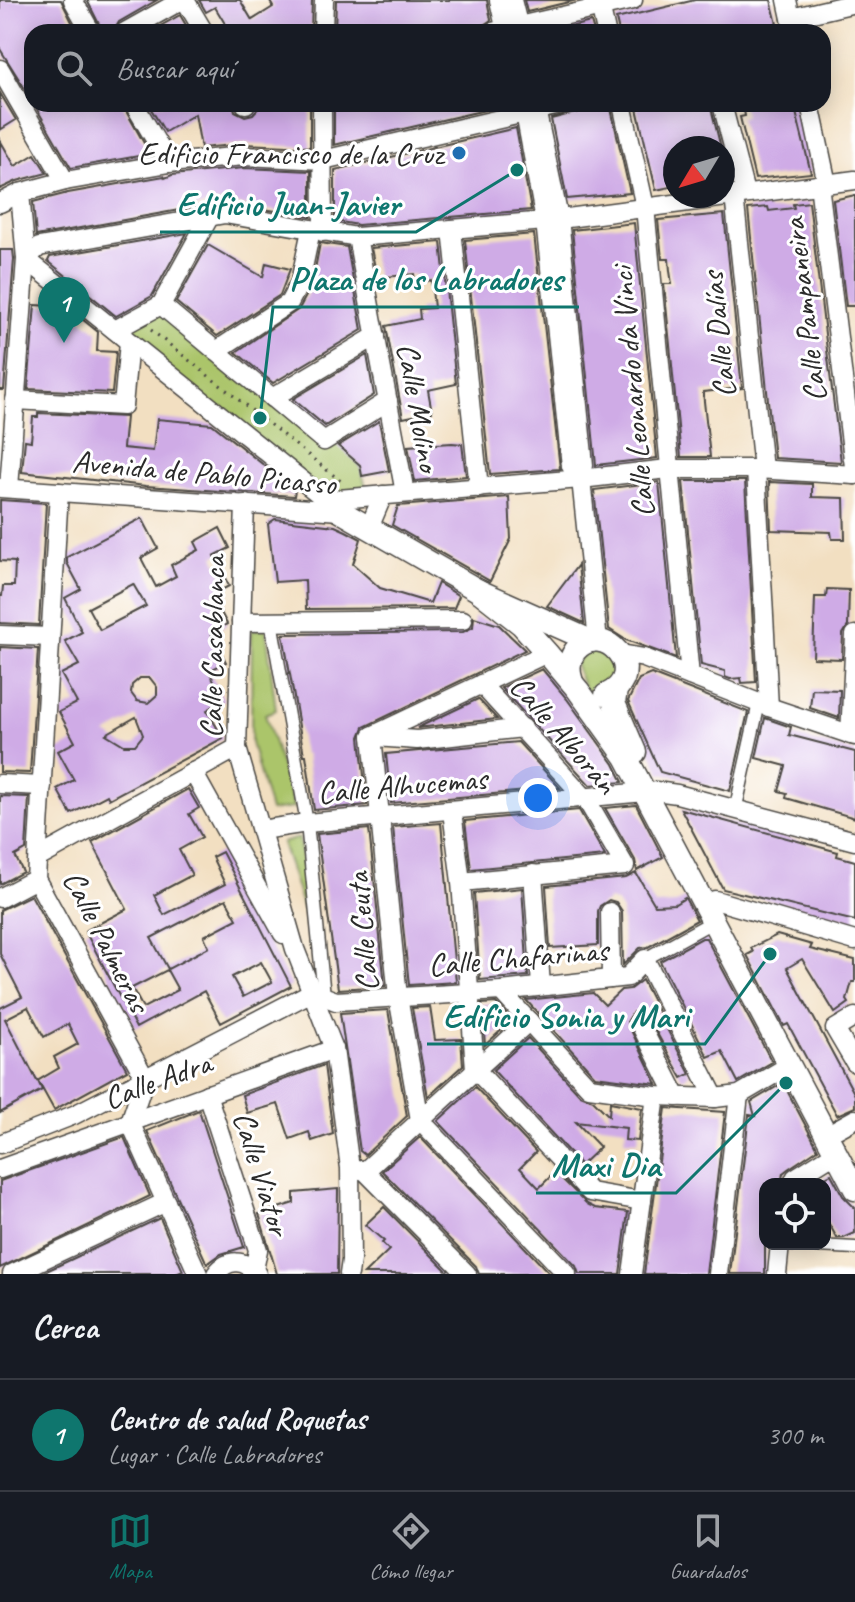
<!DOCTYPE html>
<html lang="es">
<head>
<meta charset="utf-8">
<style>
  body { margin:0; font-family:Caveat,sans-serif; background:#20242c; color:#f1f3f6 }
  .controls { position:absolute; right:24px; bottom:24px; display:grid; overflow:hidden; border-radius:16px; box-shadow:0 4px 20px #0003 }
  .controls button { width:72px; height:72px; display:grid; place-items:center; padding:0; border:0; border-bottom:2px solid #363941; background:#171b24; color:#f1f3f6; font:40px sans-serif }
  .compass { position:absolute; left:663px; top:136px; width:72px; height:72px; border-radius:50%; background:#171b24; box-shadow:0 4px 20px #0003; rotate:232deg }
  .you { position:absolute; left:538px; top:798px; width:28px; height:28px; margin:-20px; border:6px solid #fff; border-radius:50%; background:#1a73e8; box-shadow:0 0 0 12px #1a73e833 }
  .badge { display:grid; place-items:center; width:52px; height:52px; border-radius:50%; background:#0f766e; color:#fff; font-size:26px; font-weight:700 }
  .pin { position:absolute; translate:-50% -66px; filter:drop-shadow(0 2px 4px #0008) }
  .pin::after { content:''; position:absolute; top:42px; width:28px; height:24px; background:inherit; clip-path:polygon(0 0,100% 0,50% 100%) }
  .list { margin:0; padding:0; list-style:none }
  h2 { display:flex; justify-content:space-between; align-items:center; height:104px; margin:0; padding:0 32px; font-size:34px }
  h2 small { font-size:26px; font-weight:400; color:#9ea1a6 }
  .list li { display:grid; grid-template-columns:52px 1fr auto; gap:24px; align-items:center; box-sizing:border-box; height:112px; padding:0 32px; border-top:2px solid #363941 }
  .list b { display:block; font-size:30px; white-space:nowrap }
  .list p { margin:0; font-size:26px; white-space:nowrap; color:#9ea1a6 }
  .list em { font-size:26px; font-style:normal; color:#9ea1a6 }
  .icon { flex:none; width:44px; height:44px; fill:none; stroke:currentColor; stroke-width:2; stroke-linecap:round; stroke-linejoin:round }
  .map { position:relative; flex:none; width:855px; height:1274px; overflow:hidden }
  .search { position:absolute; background:#171b24; box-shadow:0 4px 20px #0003; left:24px; right:24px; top:24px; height:88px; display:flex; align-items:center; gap:20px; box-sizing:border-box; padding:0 28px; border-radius:24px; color:#9ea1a6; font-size:30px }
  .sheet { height:216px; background:#171b24 }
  nav { display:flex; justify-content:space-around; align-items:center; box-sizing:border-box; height:112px; border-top:2px solid #363941; background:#171b24; font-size:22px; color:#9ea1a6 }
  nav a { display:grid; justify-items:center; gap:4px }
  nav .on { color:#0f766e }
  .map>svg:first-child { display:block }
  .green { fill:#abc56b; stroke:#6b784b; stroke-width:2 }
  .building { fill:#cfabe6; fill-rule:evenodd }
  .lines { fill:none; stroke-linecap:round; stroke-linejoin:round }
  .pedestrian-casing { stroke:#494642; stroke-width:15 }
  .minor-casing { stroke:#494642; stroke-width:21 }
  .tertiary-casing { stroke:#494642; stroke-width:25 }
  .path { stroke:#494642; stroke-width:3; stroke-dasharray:2 6; stroke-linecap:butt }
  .pedestrian { stroke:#fff; stroke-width:12 }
  .minor { stroke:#fff; stroke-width:18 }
  .tertiary { stroke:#fff; stroke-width:22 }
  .poi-dot { fill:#1f6fb2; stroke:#fff; stroke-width:3 }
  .labels { text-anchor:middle; stroke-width:6; stroke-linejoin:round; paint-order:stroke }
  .poi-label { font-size:32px; fill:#2b2b2b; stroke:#fff; text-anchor:end }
  .street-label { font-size:32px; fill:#2b2b2b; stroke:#fff }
  .leader { fill:none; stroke:#0f766e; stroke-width:3 }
  .callout-dot { fill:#0f766e; stroke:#fff; stroke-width:3 }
  .callout-label { font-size:34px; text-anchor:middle; font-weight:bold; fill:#0f766e; stroke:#fff; stroke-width:6; stroke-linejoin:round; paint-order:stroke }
</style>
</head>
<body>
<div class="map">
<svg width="855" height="1274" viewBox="0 0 855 1274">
  <rect width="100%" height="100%" fill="#fff"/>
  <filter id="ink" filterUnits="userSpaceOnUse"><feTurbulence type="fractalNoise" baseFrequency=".0125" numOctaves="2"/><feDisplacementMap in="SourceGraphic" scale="16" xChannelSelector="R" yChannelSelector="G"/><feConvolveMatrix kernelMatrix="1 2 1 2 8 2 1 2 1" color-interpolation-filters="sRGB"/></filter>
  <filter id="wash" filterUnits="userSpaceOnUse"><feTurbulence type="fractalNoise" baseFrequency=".006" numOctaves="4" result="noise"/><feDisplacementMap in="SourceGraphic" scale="32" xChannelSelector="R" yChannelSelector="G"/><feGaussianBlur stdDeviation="1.8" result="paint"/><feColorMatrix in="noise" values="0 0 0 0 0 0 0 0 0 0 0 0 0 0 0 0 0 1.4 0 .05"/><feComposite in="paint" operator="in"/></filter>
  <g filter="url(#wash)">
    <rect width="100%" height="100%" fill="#f2dfc1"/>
    <g class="green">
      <path d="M161,305L330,437L360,464L368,496L326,500L115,330Z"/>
      <path d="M266,629L276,710L265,714L294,808L270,811L251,743L252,630Z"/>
      <path d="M600,646L620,668L598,693L584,689L574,661Z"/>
      <path d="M299,838L311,933L282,843Z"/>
    </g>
    <g id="blocks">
      <g class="building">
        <path d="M0,0H61L77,32H32V100L0,49Z"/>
        <path d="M87,0H157L119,22L113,32H103Z"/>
        <path d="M199,0H240L252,20L273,7L269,0H312L311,32H230L215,7L206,12Z"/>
        <path d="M336,0H487L491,20L482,26L458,32H335Z"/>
        <path d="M524,0H577L527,12Z"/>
        <path d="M695,0H771L779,32H619L616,19Z"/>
        <path d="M180,15L190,32H150Z"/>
        <path d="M591,22L594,32H557V30Z"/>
        <path d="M0,93L16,120L0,130Z"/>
        <path d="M34,104H122L150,154L71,168Z"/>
        <path d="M148,104H233L235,111L245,116L253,114L262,104L310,107V147L244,144L201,148L195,114L165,132Z"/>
        <path d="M334,104H362L363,110L386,104H511L334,145Z"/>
        <path d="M610,104L630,193L567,199L551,119Z"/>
        <path d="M636,104H710L721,148H675V186L656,190Z"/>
        <path d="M743,104H794L811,173L755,179L740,117L745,116Z"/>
        <path d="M516,128L531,210L358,225L335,221V170Z"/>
        <path d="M0,140L15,166L35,154L47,173L17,181L0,189Z"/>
        <path d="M244,168L311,171V217L223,202L36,236L33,202L68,193L164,176L165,178L172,175Z"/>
        <path d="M855,195V306H846L833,200Z"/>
        <path d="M809,202L825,334L841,462L774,458L748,209L768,207L769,211L794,208L793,204Z"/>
        <path d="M724,214L742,388L703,392L710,457H681L664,284H672L670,271L669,259H662L658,220Z"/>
        <path d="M634,223L657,458L596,465L572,230Z"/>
        <path d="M187,233L152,296L116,316L48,261L50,257Z"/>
        <path d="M534,234L560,469L490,474L465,240Z"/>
        <path d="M441,242L456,384L428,390L432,412L403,418L386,326L420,319L419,309L434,308L431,280L416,284L414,274L377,278L371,248Z"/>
        <path d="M320,243L347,247L362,330L273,383L236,352L299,309L312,285Z"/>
        <path d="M208,245L263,277L266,263L290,269L280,295L217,336L176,302Z"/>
        <path d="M0,250H13L14,259L4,390H0Z"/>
        <path d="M35,305L67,307L98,332L97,351L116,352L112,393L28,389Z"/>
        <path d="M367,355L374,395L325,426L293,399Z"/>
        <path d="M38,413L126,417L123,448L153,451L157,419L212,424L295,490L294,496L146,486L22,472L25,440L31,441L33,417H38Z"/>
        <path d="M379,421L389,471L362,476L360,465L338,446Z"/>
        <path d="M452,443L462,444L466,476L415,481L408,446Z"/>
        <path d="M683,481H745L756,682L742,683L741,678L730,679L725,677V671L701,665Z"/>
        <path d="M659,482L676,658L626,640L609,629L594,490Z"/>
        <path d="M769,482L812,484V497L844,498L845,539H832L831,532L771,530Z"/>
        <path d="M509,497L511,539L490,581L392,525L398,506Z"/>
        <path d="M0,500L46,503L39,625L0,623V596H2L3,586H14L15,562L0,561Z"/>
        <path d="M142,518L158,548L141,558L156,587L176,576L171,565L199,550L195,542L220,528L230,548L214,556L229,586L212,595L227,624L211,633L226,662L209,671L224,700L207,710L223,738L109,799L107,795L71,814L57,789L74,780L58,751L75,742L59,712L77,703L61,674L79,665L65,641L82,632L65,598L81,589L67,563V557ZM133,584L146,606L100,630L88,608ZM140,678H150L157,687V695L148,703L137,701L131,693L132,685ZM136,717L143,735L135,745H124L106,734Z"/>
        <path d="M275,519L335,526L346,531L361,539L353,564L380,588L430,603L438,583L459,596L454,608L306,609L305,580L275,582L268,524Z"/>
        <path d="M578,565L584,623L547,606Z"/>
        <path d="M827,589L849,590L848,626L843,634L842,659L813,658L815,597H826Z"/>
        <path d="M474,617L499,625L525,650L364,727L360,737L367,805L314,810L306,755H304L283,634L463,632L473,627Z"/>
        <path d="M0,647L38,649L30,773L0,772Z"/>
        <path d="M542,669L567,699L614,764L623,782L590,785L501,688Z"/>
        <path d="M651,674L748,712L730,791L660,772L628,701L639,679Z"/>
        <path d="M812,689L840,690L839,718L810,708Z"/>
        <path d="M478,699L497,719L417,728Z"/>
        <path d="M765,718L791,727L789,735L855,752V818L786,798L787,793L779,791L786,766L756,758Z"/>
        <path d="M518,742L560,788L391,803L386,754Z"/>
        <path d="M188,789L199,808L189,814L202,837L179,850L192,875L154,895L164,915L225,884L212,857L222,852L291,986L221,1023L204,991L136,1028L85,931L127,909L92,842ZM226,899L237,919L204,936L209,947L168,969L151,938ZM261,962L272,982L243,997L232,977ZM167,970L178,990L143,1008L132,988Z"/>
        <path d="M0,796L29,797L26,850L15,856L23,872L0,884Z"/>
        <path d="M636,805L663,857L637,871L635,860L605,808Z"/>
        <path d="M681,809L838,852L837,856L855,861V921L723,889Z"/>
        <path d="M579,810L605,856L471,869L465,821Z"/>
        <path d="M441,823L456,982L409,985L393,827Z"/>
        <path d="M369,829L385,986L338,989L317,834Z"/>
        <path d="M636,873L655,905L675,904L685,898L697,920L648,947L640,948L623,965L622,911L616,902L609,900L600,906L598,911V945L550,948L546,886L626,878Z"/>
        <path d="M522,888L528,976L480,980L474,893Z"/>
        <path d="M31,895L127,1070L54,1110L38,1081L42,1090L0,1113V1008L22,997L0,954V910ZM28,1007L44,1037L68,1024L78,1044L54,1057L59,1068L37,1081L5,1019Z"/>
        <path d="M777,935L812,945L810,949L855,960V982H852L847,1000L849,1003L835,1013L802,959L787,968L855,1095V1107L837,1115L788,1024L784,1026L747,955L753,952L751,948Z"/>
        <path d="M702,938H706L772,1062L738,1082L722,1051L708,1057L660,961Z"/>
        <path d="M642,980L690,1074L682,1078L645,1012H633L627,1022L657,1084L595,1076L526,1000L593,993L605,1005L621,990L630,989Z"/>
        <path d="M496,1003L509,1017L503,1023L506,1026L485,1045L484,1032L490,1026L483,1019L482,1004Z"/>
        <path d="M430,1007L435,1040L461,1039L463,1065L428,1097L412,1008Z"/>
        <path d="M388,1010L407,1116L365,1155L360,1151L340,1013Z"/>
        <path d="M528,1038L580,1095L593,1100L609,1116L610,1102L642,1108L638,1141L625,1140L626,1128L576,1122L600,1147L581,1165L493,1070Z"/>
        <path d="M324,1065L333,1134L312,1141L309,1132L290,1139L278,1104L247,1113L242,1095Z"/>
        <path d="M783,1083L818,1149L788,1169L783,1173L781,1184H765V1274H730L749,1115L755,1116L751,1102Z"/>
        <path d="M475,1087L536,1152L520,1168L539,1188L555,1172L587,1204L595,1208L628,1212L620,1274H579L576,1266L438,1121Z"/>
        <path d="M666,1108L725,1112L706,1274H644Z"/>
        <path d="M199,1110L244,1247L221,1254L207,1264L147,1131Z"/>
        <path d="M124,1137L150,1196L0,1268V1181Z"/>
        <path d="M420,1137L550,1274H479L476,1266L382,1171Z"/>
        <path d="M831,1174L843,1196L855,1208V1233L844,1238H837L825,1217V1177Z"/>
        <path d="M338,1189L337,1274H277L259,1214L294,1203V1193Z"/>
        <path d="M384,1207L450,1274H364L389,1250L382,1243L384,1241L365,1225Z"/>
        <path d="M160,1218L183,1271L176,1274H40Z"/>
      </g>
    </g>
  </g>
  <g filter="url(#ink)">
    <use href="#blocks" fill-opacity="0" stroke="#494642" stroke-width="2"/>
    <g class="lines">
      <g class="pedestrian-casing">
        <g id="pedestrian">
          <path d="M271,621L307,823L324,996"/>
          <path d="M735,811L759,703"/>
          <path d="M645,959L714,921"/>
          <path d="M780,1244L855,1248"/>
        </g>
      </g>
      <g class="minor-casing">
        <g id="minor">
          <path d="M73,0L91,32"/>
          <path d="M185,0L204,32"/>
          <path d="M499,0L506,32"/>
          <path d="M512,0L520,32"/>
          <path d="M599,0L606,32"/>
          <path d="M787,0L794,32"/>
          <path d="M791,18L855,3"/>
          <path d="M125,32L182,0"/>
          <path d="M323,32L324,0"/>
          <path d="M492,32L633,0"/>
          <path d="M0,69L65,181"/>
          <path d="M134,104L169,163"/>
          <path d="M245,104H246"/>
          <path d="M322,104L323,232"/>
          <path d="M535,104L559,218L584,465L581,479L598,641"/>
          <path d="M622,104L645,207L690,676"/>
          <path d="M722,104L745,193"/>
          <path d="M810,104L827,184"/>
          <path d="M525,113L545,221L571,466L581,479"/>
          <path d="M819,184L855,475"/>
          <path d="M734,195L763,469"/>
          <path d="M0,203L20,193L65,181L169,163L244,156L323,160L564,104"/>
          <path d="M452,229L479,488"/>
          <path d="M357,237L405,493"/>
          <path d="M161,305L210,216"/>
          <path d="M115,330L161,305L324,441L388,401"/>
          <path d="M216,351L289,303L300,282L311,230"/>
          <path d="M272,398L376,336"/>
          <path d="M15,400L123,406L129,342"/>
          <path d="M756,469L769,707"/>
          <path d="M0,488L340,511"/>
          <path d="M9,488L26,259L20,193"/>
          <path d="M59,492L36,879L145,1078L130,1122L198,1274"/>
          <path d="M326,500L581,479L668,469H756L855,475"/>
          <path d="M245,504L237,748L295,949L334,1049L350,1168L351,1260L349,1274"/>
          <path d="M340,511L26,259L39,247L225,214L357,237L545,221L855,180"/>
          <path d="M369,528L383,495"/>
          <path d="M241,622L463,620"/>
          <path d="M0,635L50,637"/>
          <path d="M621,654L644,658L769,707L855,736"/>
          <path d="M850,735L855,635"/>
          <path d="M372,736L398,997L420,1120L567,1274"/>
          <path d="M372,736L547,653"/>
          <path d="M375,737L417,740L523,728"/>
          <path d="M193,772L283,934"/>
          <path d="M0,784L42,786"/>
          <path d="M656,791L677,794L855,841"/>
          <path d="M452,811L461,882L475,1069L590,1192L642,1201"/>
          <path d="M261,830L307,823L645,792"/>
          <path d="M38,858L237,748"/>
          <path d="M533,874L541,986"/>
          <path d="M461,882L625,866L586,799L481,684"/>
          <path d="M0,898L36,879"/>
          <path d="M715,900L855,941"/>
          <path d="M610,912L611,979"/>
          <path d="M501,991L589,1087L656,1096L715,1098L739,1095L790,1065"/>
          <path d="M855,1017L835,1029L855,1063"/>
          <path d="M639,1022L677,1097"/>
          <path d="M207,1094L258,1250L254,1270"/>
          <path d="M837,1129L855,1119"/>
          <path d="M0,1144L74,1115L312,992L336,1001L501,991L628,977L645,959L715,1098"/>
          <path d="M0,1169L334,1049"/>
          <path d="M357,1169L365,1171L467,1274"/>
          <path d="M365,1171L529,1021"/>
          <path d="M793,1184L795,1178L835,1153"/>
          <path d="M12,1274L166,1202"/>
          <path d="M216,1274C228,1258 245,1259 257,1274"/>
          <path d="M632,1274L656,1096"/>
          <path d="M718,1274L739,1095"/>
          <path d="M777,1274L780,1244"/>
        </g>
      </g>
      <g class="tertiary-casing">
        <g id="tertiary">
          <path d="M340,511L479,591L591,641"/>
          <path d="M479,591L521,624L547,653L578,690L626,757L855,1189"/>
          <path d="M572,682C568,671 568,661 575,651C603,617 652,674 606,695"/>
          <path d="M616,690L614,703L635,752"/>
        </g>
      </g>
      <path class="path" d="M151,330L342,482"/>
      <use href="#pedestrian" class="pedestrian"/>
      <use href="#minor" class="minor"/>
      <use href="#tertiary" class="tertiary"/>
    </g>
  </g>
  <circle class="poi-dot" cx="459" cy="153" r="8"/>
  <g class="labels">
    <g class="poi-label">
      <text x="443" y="164">Edificio Francisco de la Cruz</text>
    </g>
    <g class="street-label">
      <text transform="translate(804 310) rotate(-97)" y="11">Calle Pampaneira</text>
      <text transform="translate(718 335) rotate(-96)" y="11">Calle Dalías</text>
      <text transform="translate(632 392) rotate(-95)" y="11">Calle Leonardo da Vinci</text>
      <text transform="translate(419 407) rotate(80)" y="11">Calle Molino</text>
      <text transform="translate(204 472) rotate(5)" y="11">Avenida de Pablo Picasso</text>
      <text transform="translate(212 647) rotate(-89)" y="11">Calle Casablanca</text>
      <text transform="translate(564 734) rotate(49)" y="11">Calle Alborán</text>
      <text transform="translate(402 785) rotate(-5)" y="11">Calle Alhucemas</text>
      <text transform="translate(362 932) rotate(-95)" y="11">Calle Ceuta</text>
      <text transform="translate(107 941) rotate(63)" y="11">Calle Palmeras</text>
      <text transform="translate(518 957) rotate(-5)" y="11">Calle Chafarinas</text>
      <text transform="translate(157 1080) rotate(-20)" y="11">Calle Adra</text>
      <text transform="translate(262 1173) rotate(73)" y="11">Calle Viator</text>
    </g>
  </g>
  <path class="leader" d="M517 170L416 232H160M260 418L273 307H579M770 954L705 1044H427M786 1083L676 1193H536"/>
  <g class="callout-dot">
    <circle cx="517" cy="170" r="8"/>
    <circle cx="260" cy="418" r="8"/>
    <circle cx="770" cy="954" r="8"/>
    <circle cx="786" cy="1083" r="8"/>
  </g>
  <g class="callout-label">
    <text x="288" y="215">Edificio Juan-Javier</text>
    <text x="426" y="290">Plaza de los Labradores</text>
    <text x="566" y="1027">Edificio Sonia y Mari</text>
    <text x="606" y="1176">Maxi Dia</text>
  </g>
</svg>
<div class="controls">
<button><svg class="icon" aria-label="locate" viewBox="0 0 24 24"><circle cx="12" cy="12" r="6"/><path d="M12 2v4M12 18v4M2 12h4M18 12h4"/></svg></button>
</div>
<svg class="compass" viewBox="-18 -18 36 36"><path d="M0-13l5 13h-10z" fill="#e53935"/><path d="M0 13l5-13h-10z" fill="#9ea1a6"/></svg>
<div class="you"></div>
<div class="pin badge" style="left:64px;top:343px">1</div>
<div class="search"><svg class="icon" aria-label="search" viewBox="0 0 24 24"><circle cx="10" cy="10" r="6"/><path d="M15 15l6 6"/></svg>Buscar aquí</div>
</div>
<section class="sheet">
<h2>Cerca<small></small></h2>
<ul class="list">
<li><span class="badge">1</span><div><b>Centro de salud Roquetas</b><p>Lugar · Calle Labradores</p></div><em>300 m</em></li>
</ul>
</section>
<nav>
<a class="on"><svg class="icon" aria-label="map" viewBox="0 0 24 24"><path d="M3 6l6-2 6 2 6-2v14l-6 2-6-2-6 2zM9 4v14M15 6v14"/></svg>Mapa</a>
<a><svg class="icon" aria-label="directions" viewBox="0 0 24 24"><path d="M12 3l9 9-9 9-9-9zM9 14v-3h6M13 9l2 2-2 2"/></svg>Cómo llegar</a>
<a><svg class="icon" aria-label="saved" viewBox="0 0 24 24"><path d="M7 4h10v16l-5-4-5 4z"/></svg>Guardados</a>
</nav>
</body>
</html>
